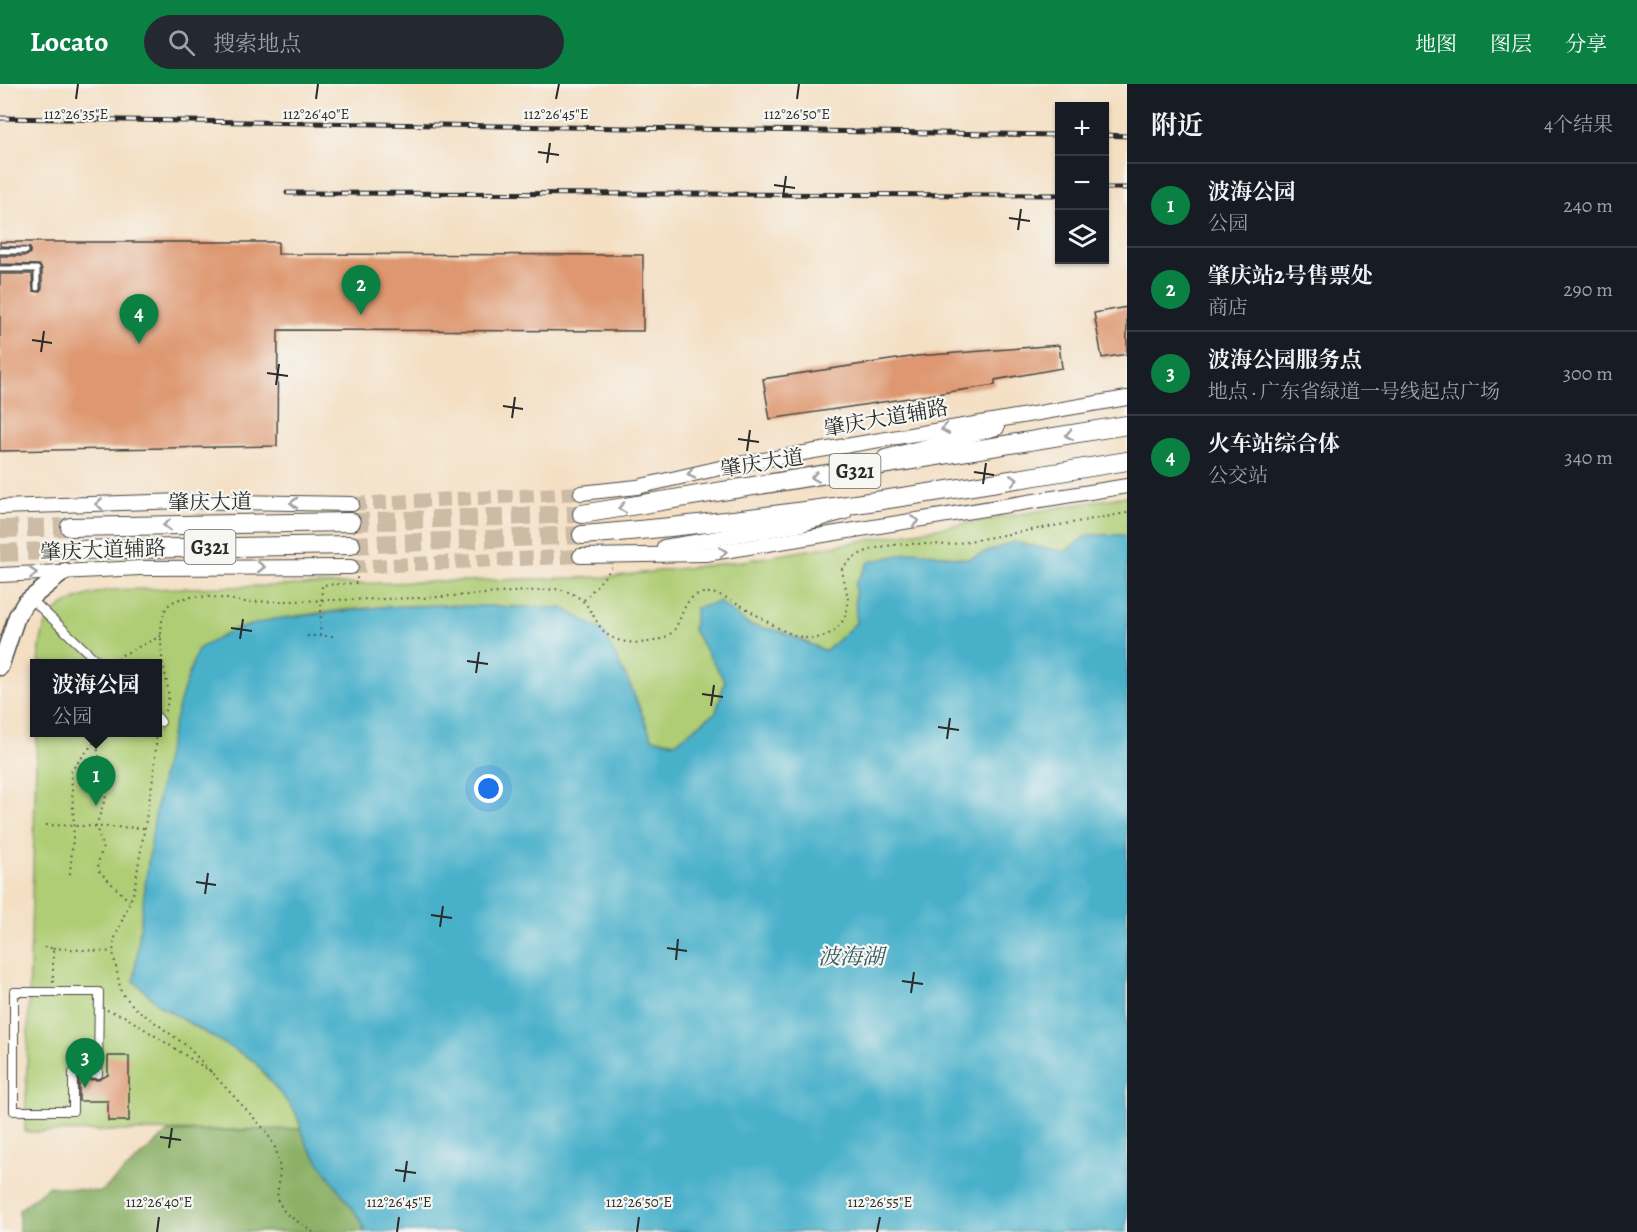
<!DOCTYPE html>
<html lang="zh">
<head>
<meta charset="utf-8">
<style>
  body { margin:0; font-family:Alegreya,"Noto Serif SC",serif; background:#242831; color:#f1f3f6 }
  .controls { position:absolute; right:18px; top:18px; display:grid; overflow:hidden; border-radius:0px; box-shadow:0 2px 4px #0004 }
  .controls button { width:54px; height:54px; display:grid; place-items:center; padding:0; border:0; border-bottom:2px solid #363941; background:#171b24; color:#f1f3f6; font:30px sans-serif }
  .you { position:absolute; left:489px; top:705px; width:21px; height:21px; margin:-15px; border:4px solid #fff; border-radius:50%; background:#1a73e8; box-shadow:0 0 0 9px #1a73e833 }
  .badge { display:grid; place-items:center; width:39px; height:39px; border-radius:50%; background:#0b8043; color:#fff; font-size:20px; font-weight:700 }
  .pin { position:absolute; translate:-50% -50px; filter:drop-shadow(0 2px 3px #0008) }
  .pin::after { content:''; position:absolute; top:32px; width:21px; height:18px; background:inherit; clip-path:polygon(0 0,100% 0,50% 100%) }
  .popup { position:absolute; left:30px; top:575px; width:132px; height:78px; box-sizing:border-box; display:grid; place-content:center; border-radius:0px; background:#171b24; filter:drop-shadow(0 2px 4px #0005); font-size:20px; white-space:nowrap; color:#9ea1a6 }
  .popup b { font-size:22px; color:#f1f3f6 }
  .popup::after { content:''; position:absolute; left:50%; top:100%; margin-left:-12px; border:12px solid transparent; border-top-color:#171b24 }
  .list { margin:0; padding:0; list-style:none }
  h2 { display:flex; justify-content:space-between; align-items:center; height:78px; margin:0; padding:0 24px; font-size:26px }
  h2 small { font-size:20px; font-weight:400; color:#9ea1a6 }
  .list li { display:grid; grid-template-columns:39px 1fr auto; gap:18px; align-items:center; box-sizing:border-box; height:84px; padding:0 24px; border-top:2px solid #363941 }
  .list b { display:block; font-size:22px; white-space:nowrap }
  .list p { margin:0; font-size:20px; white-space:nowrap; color:#9ea1a6 }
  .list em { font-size:20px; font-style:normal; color:#9ea1a6 }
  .icon { flex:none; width:33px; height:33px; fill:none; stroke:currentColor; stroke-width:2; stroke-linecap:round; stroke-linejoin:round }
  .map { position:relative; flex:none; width:1127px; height:1148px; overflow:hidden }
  header { display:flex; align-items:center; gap:36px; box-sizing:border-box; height:84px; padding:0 30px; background:#0b8043; color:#fff }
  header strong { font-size:28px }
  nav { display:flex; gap:33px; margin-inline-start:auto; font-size:21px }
  .search { width:420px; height:54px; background:#242831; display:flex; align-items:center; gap:15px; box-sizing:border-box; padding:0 21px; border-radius:33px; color:#9ea1a6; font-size:22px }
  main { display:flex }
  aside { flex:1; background:#171b24 }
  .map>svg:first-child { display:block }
  .green { fill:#afcd74; stroke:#6d7c50; stroke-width:1.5 }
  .forest { fill:#8bb066; stroke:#5b6e48; stroke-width:1.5 }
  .water { fill:#4ab0ca; stroke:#3a6e7a; stroke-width:1.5 }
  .building { fill:#de9770 }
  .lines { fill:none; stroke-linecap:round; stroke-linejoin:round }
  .tertiary-tunnel { stroke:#ccbba5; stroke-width:14; stroke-dasharray:14 7; stroke-linecap:butt }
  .trunk-tunnel { stroke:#ccbba5; stroke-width:18; stroke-dasharray:18 9; stroke-linecap:butt }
  .service-casing { stroke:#494642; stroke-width:8 }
  .pedestrian-casing { stroke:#494642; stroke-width:10 }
  .tertiary-casing { stroke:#494642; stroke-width:16 }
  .primary-casing { stroke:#494642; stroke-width:19 }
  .trunk-casing { stroke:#494642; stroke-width:20 }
  .path { stroke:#494642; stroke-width:2; stroke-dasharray:1.5 4.5; stroke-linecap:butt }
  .service { stroke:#fff; stroke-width:5 }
  .pedestrian { stroke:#fff; stroke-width:8 }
  .tertiary { stroke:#fff; stroke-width:14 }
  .primary { stroke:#fff; stroke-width:16 }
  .trunk { stroke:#fff; stroke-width:18 }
  .rail-casing { stroke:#2b2b2b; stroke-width:5 }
  .rail { stroke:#f6f6f2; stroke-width:3; stroke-dasharray:9; stroke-linecap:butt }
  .oneway { stroke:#a0a0a0 }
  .ticks { fill:none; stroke:#2b2b2b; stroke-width:2 }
  .labels { text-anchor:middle; stroke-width:4.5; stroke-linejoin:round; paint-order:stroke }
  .shield { fill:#f6f6f2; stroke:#686867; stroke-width:1.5 }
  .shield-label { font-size:20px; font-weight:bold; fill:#2b2b2b }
  .street-label { font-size:21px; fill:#2b2b2b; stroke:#f6f6f2 }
  .water-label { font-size:22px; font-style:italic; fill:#365a63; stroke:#f6f6f2 }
  .ticks-label { font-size:15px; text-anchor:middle; fill:#2b2b2b; stroke:#f6f6f2; stroke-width:4.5; stroke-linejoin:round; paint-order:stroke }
</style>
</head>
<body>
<header>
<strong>Locato</strong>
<div class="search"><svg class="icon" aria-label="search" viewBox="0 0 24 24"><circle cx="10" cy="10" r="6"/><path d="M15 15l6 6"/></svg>搜索地点</div>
<nav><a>地图</a><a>图层</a><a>分享</a></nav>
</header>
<main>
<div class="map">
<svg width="1127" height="1148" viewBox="0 0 1127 1148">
  <rect width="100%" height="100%" fill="#f6f6f2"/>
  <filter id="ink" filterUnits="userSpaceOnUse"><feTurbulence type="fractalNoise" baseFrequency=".0167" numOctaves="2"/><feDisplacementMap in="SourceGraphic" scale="12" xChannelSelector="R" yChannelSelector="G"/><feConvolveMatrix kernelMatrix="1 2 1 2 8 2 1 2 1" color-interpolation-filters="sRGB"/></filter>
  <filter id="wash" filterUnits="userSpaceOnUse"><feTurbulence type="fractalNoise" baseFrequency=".008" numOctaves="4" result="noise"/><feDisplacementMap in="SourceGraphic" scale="24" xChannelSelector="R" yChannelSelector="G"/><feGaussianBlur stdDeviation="1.35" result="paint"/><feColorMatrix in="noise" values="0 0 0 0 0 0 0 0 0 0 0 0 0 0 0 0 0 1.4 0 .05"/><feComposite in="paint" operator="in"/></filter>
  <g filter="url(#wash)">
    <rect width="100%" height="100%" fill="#f4dfc3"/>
    <path class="green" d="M1127,412V451H1088L1064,468L1013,458L968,475L915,467L855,500L856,539L826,567L780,547L749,541L719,518L693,546L725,596L716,628L675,659L652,654L630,601L563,524C453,521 339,516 233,546L160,922L254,977L296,1029L301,1045L25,1048L37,649L158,648V580L39,579C40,525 61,517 109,506L609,493L743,477Z"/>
    <path class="forest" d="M301,1045L307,1061L362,1138L364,1148H19V1126L49,1102L101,1108L168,1048Z"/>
    <path class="water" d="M1088,451H1127V1148H364L362,1138L307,1061L296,1029L254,977L160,922L134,897C146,789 158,666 198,565L233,546L274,535L380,523L440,521L563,524L603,547L630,601L652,654L675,659L716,628L725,597L693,546L696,524L719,518L749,541L780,547L826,567L856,539L855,500L869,478L915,467L968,475L1013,458L1064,468Z"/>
    <g id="blocks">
      <g class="building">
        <path d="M0,158H278V170L643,171V247L278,246L277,362L0,367V190H32L33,207L39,208L42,204V185L39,181L0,180V172H27L30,169V164L0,162Z"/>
        <path d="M1127,223V270L1102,274L1094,229Z"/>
        <path d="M1059,261L1062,284L995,296V301L770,335L763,295L917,272Z"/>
        <path d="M108,972H129V1037H108V1017H79V995L98,996L108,991Z"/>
      </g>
    </g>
  </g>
  <g filter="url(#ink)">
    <use href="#blocks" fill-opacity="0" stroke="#494642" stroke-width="1.5"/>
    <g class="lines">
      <g class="tertiary-tunnel">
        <path d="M352,420L581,409"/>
        <path d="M351,483L580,472"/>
      </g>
      <g class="trunk-tunnel">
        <path d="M351,438L582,430"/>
        <path d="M0,445L70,443"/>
        <path d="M351,461L582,451"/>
        <path d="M0,469L69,466"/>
      </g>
      <g class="service-casing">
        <g id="service">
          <path d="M0,167H26"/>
          <path d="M0,185H37V204"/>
        </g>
      </g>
      <g class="pedestrian-casing">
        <g id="pedestrian">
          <path d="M30,514L100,580"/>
          <path d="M158,634L161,638"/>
          <path d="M14,908H99L98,990L73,989V1027H14Z"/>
        </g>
      </g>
      <g class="tertiary-casing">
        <g id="tertiary">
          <path d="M885,373L997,344"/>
          <path d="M581,409L637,403L733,381L1127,314"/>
          <path d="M0,423L183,417L352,420"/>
          <path d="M664,463L798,441L845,428"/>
          <path d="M580,472L706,470L1127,402"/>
          <path d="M0,491L140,484L351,483"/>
        </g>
      </g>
      <g class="primary-casing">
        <path id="primary" d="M0,583L17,532L25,519L65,487"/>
      </g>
      <g class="trunk-casing">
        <g id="trunk">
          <path d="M582,430L1127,341"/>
          <path d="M70,443L351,438"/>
          <path d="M582,451C765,437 946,407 1127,377"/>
          <path d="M69,466L351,461"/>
        </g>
      </g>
      <g class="path">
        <path d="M584,516L612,484"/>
        <path d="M307,552H333"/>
        <path d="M320,552L322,501L357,499V492"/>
        <path d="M114,580L122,571L163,551"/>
        <path d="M165,627C173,607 164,593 162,573C161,560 159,534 167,523C180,506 225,514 243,518L423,514L558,505C600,514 588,546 618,556C633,561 663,560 674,546C683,533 684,511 703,509C741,504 795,580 836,545C844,538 848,527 848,516C847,506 843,495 842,485C863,456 916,459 947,461L1127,429"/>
        <path d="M94,648L107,709L96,742L103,763L98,779L99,787L129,817"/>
        <path d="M157,648L154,688L134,807L115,854L113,868L121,908L135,924L187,962L266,1047L276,1065L280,1085L277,1115L285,1129L313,1148"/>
        <path d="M46,741L145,744"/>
        <path d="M70,790L74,742L71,687L95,657"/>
        <path d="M44,864H53V900"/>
        <path d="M53,864L113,868"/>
        <path d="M107,926L124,932L213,989"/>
      </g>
      <use href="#service" class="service"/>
      <use href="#pedestrian" class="pedestrian"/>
      <use href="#tertiary" class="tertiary"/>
      <use href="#primary" class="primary"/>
      <use href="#trunk" class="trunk"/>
      <g class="rail-casing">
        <g id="rail">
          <path d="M0,34L1060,51"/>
          <path d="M1104,51L1127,52"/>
          <path d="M1104,104H1127"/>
          <path d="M287,109L1060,111"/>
        </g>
      </g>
      <use href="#rail" class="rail"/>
    </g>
    <defs><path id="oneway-chevron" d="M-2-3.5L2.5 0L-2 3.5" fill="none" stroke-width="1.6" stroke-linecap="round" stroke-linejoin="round" transform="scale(1.5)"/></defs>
    <g class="oneway">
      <use href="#oneway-chevron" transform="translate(945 345) rotate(170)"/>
      <use href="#oneway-chevron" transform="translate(1069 351) rotate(170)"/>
      <use href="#oneway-chevron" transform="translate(691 390) rotate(167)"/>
      <use href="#oneway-chevron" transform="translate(815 393) rotate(171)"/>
      <use href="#oneway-chevron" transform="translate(1014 396) rotate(-10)"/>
      <use href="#oneway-chevron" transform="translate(294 419) rotate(-179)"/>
      <use href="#oneway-chevron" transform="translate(99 420) rotate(178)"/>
      <use href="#oneway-chevron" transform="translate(622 424) rotate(171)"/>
      <use href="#oneway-chevron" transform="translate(915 437) rotate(-9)"/>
      <use href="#oneway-chevron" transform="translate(167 441) rotate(179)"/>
      <use href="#oneway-chevron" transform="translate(723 468) rotate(-9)"/>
      <use href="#oneway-chevron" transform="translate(261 483)"/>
      <use href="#oneway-chevron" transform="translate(33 489) rotate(-3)"/>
    </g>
  </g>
  <path class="ticks" d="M76,15L78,0M316,15L318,0M556,15L559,0M797,15L799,0M538,68L559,71M547,79L550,59M774,101L795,104M783,113L786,92M1009,134L1030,137M1018,146L1021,125M32,256L52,259M41,268L44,247M267,289L288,292M276,301L279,280M503,322L523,325M512,334L515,313M738,355L759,358M747,367L750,346M974,388L994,391M983,400L986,379M231,544L252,547M240,555L243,535M467,577L488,580M476,589L479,568M702,610L723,613M711,622L714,601M938,643L959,646M947,655L950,634M196,798L216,801M205,810L208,789M431,831L452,834M440,843L443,822M667,864L687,867M676,876L678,855M902,897L923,900M911,909L914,888M160,1053L181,1056M169,1064L172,1044M395,1086L416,1089M404,1098L407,1077M157,1148L159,1133M397,1148L399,1133M637,1148L639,1133M877,1148L880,1133"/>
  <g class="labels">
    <g class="shield">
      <rect x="829.5" y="370" width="51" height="34" rx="4.5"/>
      <rect x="184.5" y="446" width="51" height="34" rx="4.5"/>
    </g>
    <g class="shield-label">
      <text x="855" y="394">G321</text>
      <text x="210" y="470">G321</text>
    </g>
    <g class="street-label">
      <text transform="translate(886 334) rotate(-10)" y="7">肇庆大道辅路</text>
      <text transform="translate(762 379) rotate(-9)" y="7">肇庆大道</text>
      <text transform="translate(210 418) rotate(-1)" y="7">肇庆大道</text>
      <text transform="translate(103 466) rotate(-2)" y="7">肇庆大道辅路</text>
    </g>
    <g class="water-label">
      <text x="851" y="880">波海湖</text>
    </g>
  </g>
  <g class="ticks-label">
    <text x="76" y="35">112°26'35"E</text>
    <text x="316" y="35">112°26'40"E</text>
    <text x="556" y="35">112°26'45"E</text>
    <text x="797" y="35">112°26'50"E</text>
    <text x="159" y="1123">112°26'40"E</text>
    <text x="399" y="1123">112°26'45"E</text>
    <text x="639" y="1123">112°26'50"E</text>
    <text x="880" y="1123">112°26'55"E</text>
  </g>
</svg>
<div class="controls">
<button>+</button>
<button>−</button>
<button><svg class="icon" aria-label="layers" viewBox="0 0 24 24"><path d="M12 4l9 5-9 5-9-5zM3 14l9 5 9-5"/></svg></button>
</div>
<div class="you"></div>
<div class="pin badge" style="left:96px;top:722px">1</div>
<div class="popup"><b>波海公园</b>公园</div>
<div class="pin badge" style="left:361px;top:231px">2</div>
<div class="pin badge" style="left:85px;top:1004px">3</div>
<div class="pin badge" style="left:139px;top:260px">4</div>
</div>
<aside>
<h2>附近<small>4个结果</small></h2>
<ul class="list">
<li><span class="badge">1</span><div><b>波海公园</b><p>公园</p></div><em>240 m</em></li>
<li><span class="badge">2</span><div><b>肇庆站2号售票处</b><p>商店</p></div><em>290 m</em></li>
<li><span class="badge">3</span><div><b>波海公园服务点</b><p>地点 · 广东省绿道一号线起点广场</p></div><em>300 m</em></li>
<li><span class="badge">4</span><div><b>火车站综合体</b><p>公交站</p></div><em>340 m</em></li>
</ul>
</aside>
</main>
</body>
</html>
